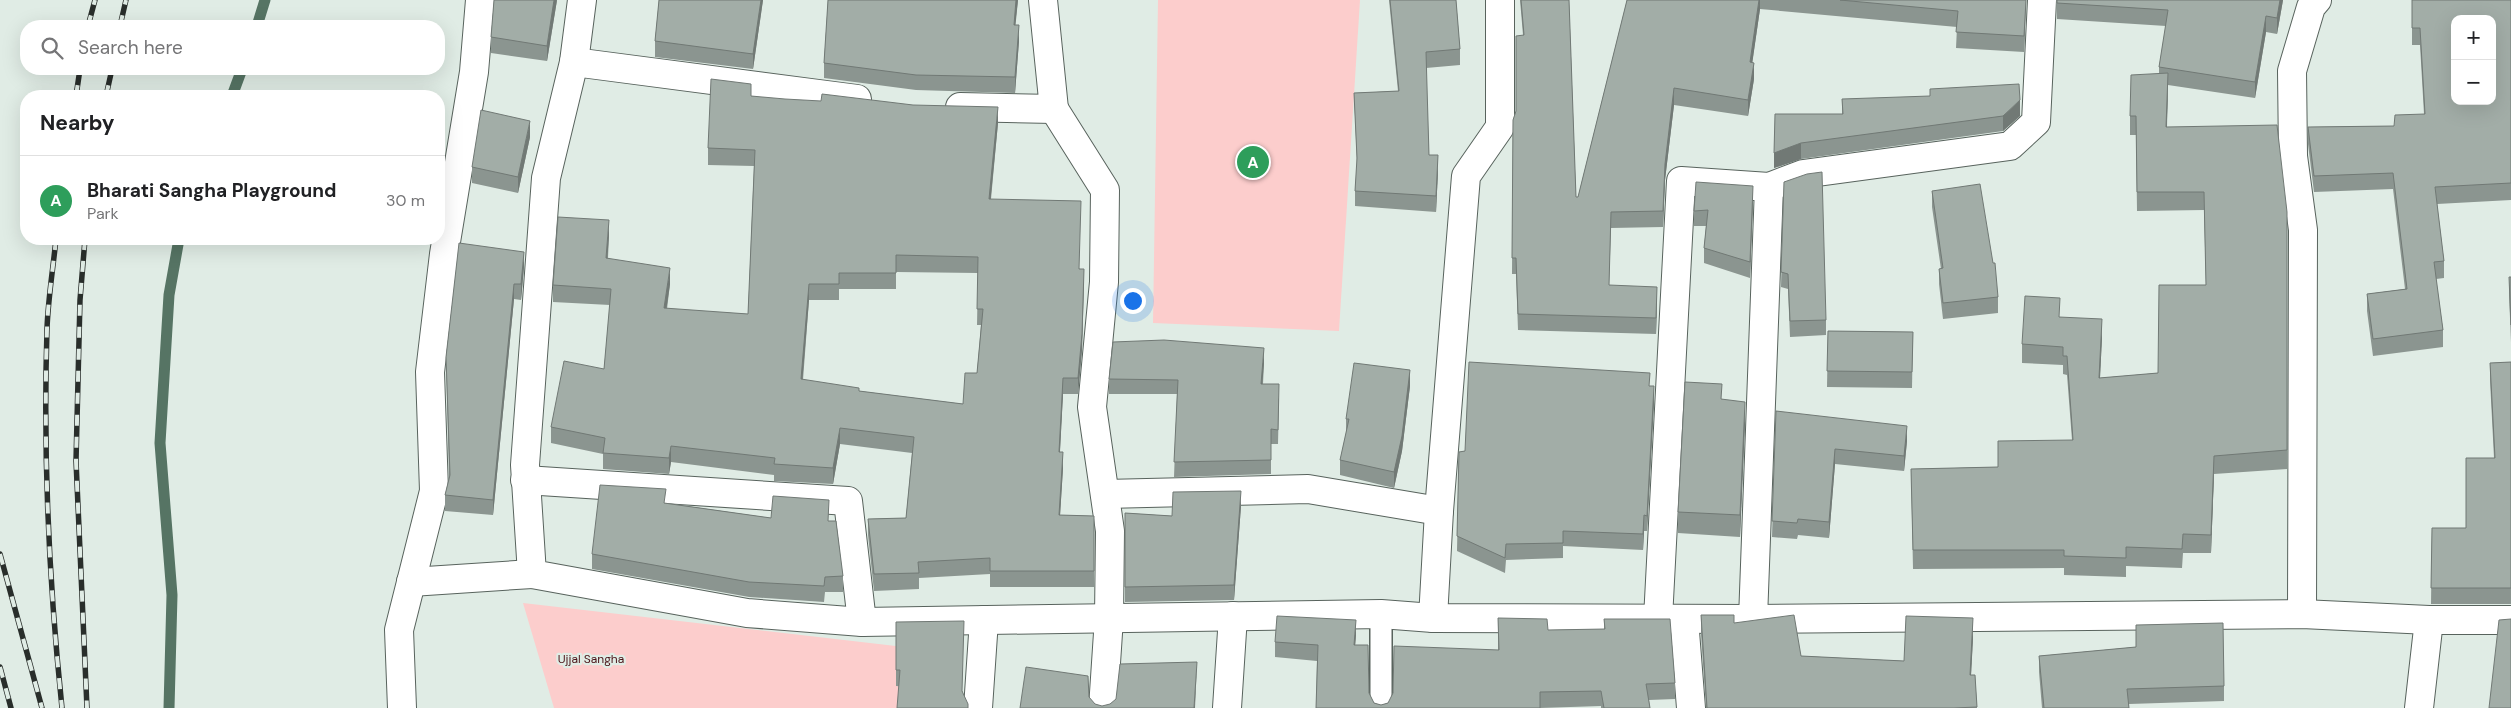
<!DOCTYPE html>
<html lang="en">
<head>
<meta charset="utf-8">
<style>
  body { margin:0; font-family:"DM Sans",sans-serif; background:#f6f6f6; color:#202124 }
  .controls { position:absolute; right:15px; top:15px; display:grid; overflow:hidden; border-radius:10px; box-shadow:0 5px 20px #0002 }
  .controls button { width:45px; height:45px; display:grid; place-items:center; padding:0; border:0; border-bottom:1px solid #e0e0e0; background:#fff; color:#202124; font:25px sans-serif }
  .you { position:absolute; left:1132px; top:300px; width:18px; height:18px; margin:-12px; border:4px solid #fff; border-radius:50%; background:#1a73e8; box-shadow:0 0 0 8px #1a73e833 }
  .badge { display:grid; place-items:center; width:32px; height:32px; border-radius:50%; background:#d64552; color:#fff; font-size:16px; font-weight:700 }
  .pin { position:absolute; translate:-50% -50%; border:2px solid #fff; box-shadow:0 1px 5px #0006 }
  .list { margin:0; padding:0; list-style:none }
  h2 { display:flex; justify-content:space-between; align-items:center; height:65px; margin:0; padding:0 20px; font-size:21px }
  h2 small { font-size:16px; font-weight:400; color:#757577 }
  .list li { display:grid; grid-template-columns:32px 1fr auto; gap:15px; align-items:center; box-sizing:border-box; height:90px; padding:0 20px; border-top:1px solid #e0e0e0 }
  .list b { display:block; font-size:19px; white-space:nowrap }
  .list p { margin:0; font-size:16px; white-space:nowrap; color:#757577 }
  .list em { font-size:16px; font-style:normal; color:#757577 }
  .icon { flex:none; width:28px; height:28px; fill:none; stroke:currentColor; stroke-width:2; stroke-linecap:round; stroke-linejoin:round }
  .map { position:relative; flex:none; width:2511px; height:708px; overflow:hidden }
  .search { position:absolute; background:#fff; box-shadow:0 5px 20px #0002; left:20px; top:20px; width:425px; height:55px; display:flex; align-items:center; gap:12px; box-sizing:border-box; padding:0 18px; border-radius:20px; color:#757577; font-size:19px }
  .panel { position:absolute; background:#fff; box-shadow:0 5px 20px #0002; left:20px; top:90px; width:425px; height:155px; border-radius:20px }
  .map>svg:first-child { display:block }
  .green { fill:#fccdcc }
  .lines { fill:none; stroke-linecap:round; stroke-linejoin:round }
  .stream { stroke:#567464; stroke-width:11 }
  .lane-casing { stroke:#58635d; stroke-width:24 }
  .street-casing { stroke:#58635d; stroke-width:30 }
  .lane { stroke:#fff; stroke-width:21 }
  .street { stroke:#fff; stroke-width:28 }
  .rail-casing { stroke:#292e2b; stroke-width:5.5 }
  .rail { stroke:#e0ece5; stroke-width:4; stroke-dasharray:11; stroke-linecap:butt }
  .wall { fill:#8b9590; fill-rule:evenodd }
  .shaded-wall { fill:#717975 }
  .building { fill:#a2ada7; stroke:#717975; fill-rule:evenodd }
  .labels { text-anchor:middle; stroke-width:4.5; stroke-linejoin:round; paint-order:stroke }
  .park-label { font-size:12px; fill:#4b1318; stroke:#e0ece5 }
</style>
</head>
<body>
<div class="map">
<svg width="2511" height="708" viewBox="0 0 2511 708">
  <rect width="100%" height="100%" fill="#e0ece5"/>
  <g class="green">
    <path d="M1158,0H1360L1339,331L1153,323Z"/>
    <path d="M523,603L913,648L915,708H554Z"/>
  </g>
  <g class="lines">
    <g class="stream">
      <path d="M257,26L265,0"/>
      <path d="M232,96L242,69"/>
      <path d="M169,708L172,595L160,443L169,295L179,239"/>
    </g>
    <g class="lane-casing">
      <path id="lane" d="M1381,708V614"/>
    </g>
    <g class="street-casing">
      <g id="street">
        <path d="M582,0L574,62L546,178L525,465L532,574L747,613L862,622L1381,614L1433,618L1753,619L2302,614L2429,620H2511"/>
        <path d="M574,62L857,99"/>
        <path d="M960,107L1054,109L1043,0"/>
        <path d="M1054,109L1105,190L1104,282L1092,407L1110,531L1109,618L1103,708"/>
        <path d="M525,480L848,501L862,622"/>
        <path d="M1105,494L1308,489L1439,511"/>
        <path d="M411,582L532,574"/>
        <path d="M2302,614L2303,230L2293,156L2292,71L2311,7L2317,0"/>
        <path d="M1433,618L1439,511L1466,176L1500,127V0"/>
        <path d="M1658,619L1681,181L1769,187"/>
        <path d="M1684,619L1691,708"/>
        <path d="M1753,619L1769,187L1803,174L2010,146L2036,122L2042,0"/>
        <path d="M402,708L399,630L434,491L430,372L444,254L474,72L480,0"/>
        <path d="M978,708L984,620"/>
        <path d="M1227,708L1233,616"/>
        <path d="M2419,708L2429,620"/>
      </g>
    </g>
    <use href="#lane" class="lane"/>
    <use href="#street" class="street"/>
    <g class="rail-casing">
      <g id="rail">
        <path d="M88,26L95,0"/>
        <path d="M120,26L126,0"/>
        <path d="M76,96L80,69"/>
        <path d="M106,96L112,69"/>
        <path d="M56,239C53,269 48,299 47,329C43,455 49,583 62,708"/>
        <path d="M85,239L80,300L76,461L87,708"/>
        <path d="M0,554L42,708"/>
        <path d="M0,667L11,708"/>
      </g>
    </g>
    <use href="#rail" class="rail"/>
  </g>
  <g class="wall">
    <path d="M557,0L547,61L491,53V37Z"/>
    <path d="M659,0H763L753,69L655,57V41Z"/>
    <path d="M828,0H1018L1015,25L1019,41L1015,93L916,90L824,78V63Z"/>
    <path d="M1389,0H1456L1460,49V65L1426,68L1429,155L1438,171L1436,212L1355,206V191L1357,164L1354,93L1398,91Z"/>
    <path d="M1520,0H1569L1576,197H1578L1627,0H2026L2024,52L1956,48L1957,27L1760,9L1752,63L1754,79L1748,116L1674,105L1665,180L1663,227L1611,228L1609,285L1657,303L1656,334L1518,330L1516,274H1512L1513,120L1516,111L1523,35Z"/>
    <path d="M2056,0H2283L2277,34L2266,32L2255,98L2168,85L2167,127L2287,212V469L2214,474L2211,553H2183L2182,568L2126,566V577L2064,575V568L1913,569L1911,469L1998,467L2072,440L2067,375L2063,374V365L2022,363V344L2060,317L2102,337L2100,378L2158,373L2206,285L2204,210L2137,211L2136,135H2130V116L2159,74V67L2166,26L2057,19Z"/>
    <path d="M2412,0H2511V200L2437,204L2444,261V278L2436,279L2443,330V347L2373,356L2367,311V294L2405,289L2393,189L2314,192L2308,144V127L2394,126L2424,114L2420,45H2412Z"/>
    <path d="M751,96L998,123L991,199L1080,269L1084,286L1082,350L1078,394H1063L1060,452L1063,468L1060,515L1094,516V587H990V574L919,578V589L874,591L868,535V519L906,518L912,453L840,444L833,484L774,481V475L671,462L669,474L603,469V454L551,443V427L604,369L610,305L553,302V285L609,236L608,258L670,284L667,309L748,314L754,166L708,165V148ZM896,272L978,273L977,325H981L977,373L963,404L859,391L803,380L809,300H839V289H896Z"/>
    <path d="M1842,99L2020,116L2003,131L1801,159L1774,168L1775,114H1842Z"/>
    <path d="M530,137L518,193L472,183V167Z"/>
    <path d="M1784,182L1826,320V335L1790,337L1788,289L1781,287Z"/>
    <path d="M1932,191L1998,297V313L1943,319L1939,284V269H1941L1932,207Z"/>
    <path d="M1753,202L1750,278L1704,263V248L1706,226H1694V211Z"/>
    <path d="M524,267L521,300L514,299L493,515L445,511V495L449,477L446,357Z"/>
    <path d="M2509,277H2511V342L2509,294Z"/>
    <path d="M1828,331L1913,332L1912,388L1827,387Z"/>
    <path d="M2511,362V604H2431L2432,528H2466L2494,458L2490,380V363Z"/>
    <path d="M1264,363L1263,384L1279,399L1278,444H1271V474L1174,477L1177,394H1109V379Z"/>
    <path d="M1410,386L1402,451L1394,488L1340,475V460L1346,434V419Z"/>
    <path d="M1650,386L1654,402L1647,531H1644L1643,550L1563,546V558L1506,560L1505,573L1457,551L1459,452L1465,451Z"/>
    <path d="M1722,399L1745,423L1740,537L1678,533V512Z"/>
    <path d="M1776,411L1907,441L1904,471L1835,464L1829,538L1798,535L1797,539L1772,537Z"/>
    <path d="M666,503L771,518L828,521L843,576V592H825L824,602L749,597L592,569V554Z"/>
    <path d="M1241,506L1234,600L1125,602V513L1172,516Z"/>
    <path d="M1701,615L1734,623L1801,656L1904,661L1973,638L1971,675H1975L1977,708H1706L1701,634Z"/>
    <path d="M1498,618L1548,630L1604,629V619L1675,683V699L1649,700L1650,708H1601V706L1540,708H1316L1317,661L1275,657V642L1356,635L1355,645L1369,693L1374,703L1381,705L1388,703L1498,650Z"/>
    <path d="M896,622L963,692L896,686Z"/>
    <path d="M2136,625L2224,686V701L2129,704V708H2042L2039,672V656L2136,647Z"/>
  </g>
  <g class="shaded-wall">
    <path d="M554,0H557L547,61V46Z"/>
    <path d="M761,0H763L753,69V54Z"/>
    <path d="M1016,0H1018L1014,40V25Z"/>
    <path d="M1759,0H1760V9L1750,79V62Z"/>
    <path d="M2026,0L2024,52V36Z"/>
    <path d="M2280,0H2283L2277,34V18Z"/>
    <path d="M2266,16V32L2255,98V82Z"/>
    <path d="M1019,25V41L1015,93V77Z"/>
    <path d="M1754,63V79L1748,116V100Z"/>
    <path d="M2168,73V92L2166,146V127Z"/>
    <path d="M1674,88V105L1665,180L1663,227V211L1665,164Z"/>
    <path d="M2020,100V116L2003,131V116Z"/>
    <path d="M998,107V123L989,215V199Z"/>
    <path d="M530,121V137L518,193V177Z"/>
    <path d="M1801,143V159L1774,168V153Z"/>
    <path d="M1438,155V171L1436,212V196Z"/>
    <path d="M1753,186V202L1750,278V262Z"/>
    <path d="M609,220V236L606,274V258Z"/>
    <path d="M524,252V267L521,300V284Z"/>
    <path d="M670,268V284L664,325V308Z"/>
    <path d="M1084,269L1082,350L1078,394V378Z"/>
    <path d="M514,284V299L493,515V500Z"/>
    <path d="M809,284V300L801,396V379Z"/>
    <path d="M1657,287V303L1656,334V318Z"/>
    <path d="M2102,319V337L2099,397V378Z"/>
    <path d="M1264,348V363L1261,398V384Z"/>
    <path d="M1410,370V386L1402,451L1394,488V472Z"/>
    <path d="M1063,378V394L1059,468V452Z"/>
    <path d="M1654,386V402L1647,531V516Z"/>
    <path d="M1745,402V423L1740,537V515Z"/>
    <path d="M1907,426V441L1904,471V456Z"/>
    <path d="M840,428V444L833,484V468Z"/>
    <path d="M671,446V462L669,474V458Z"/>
    <path d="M1835,449V464L1829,538V522Z"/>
    <path d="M1063,452V468L1059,532V515Z"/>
    <path d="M2214,456V474L2211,553V535Z"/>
    <path d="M1241,491V506L1234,600V585Z"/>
    <path d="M1644,515V531L1643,550V534Z"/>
    <path d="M1973,618V638L1970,694V675Z"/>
    <path d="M1356,620V635L1354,660V645Z"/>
    <path d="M1197,662L1195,708H1194Z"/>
  </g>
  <g class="building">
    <path d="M494,0H554L547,46L491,37Z"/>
    <path d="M659,0H761L753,54L655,41Z"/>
    <path d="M828,0H1016L1014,25H1019L1015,77L916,75L824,63Z"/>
    <path d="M1390,0H1456L1460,49L1426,52L1429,155H1438L1436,196L1355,191L1357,158L1354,93L1399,91Z"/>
    <path d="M1521,0H1569L1576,197H1578L1627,0H1759L1750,62L1754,63L1748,100L1674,88L1665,164L1663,211L1611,212L1609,285L1657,287L1656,318L1518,314L1516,258H1512L1513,120L1516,111V36L1524,35Z"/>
    <path d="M1840,0H2026L2024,36L1956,32L1958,11Z"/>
    <path d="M2057,0H2280L2277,18L2266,16L2255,82L2159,67L2168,10L2057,3Z"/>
    <path d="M2412,0H2511V183L2435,187L2444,261L2434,262L2443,330L2373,339L2367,294L2407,289L2393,173L2314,176L2308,127L2394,126L2395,115L2425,114L2420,28H2412ZM2455,19H2492V101H2455Z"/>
    <path d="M2168,73L2166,127L2277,125L2287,212V450L2214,456L2211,535L2183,534L2182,549L2126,547V558L2064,556V550H1913L1911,469L1998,467V441L2073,440L2067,356H2063V347L2022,344L2025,296L2060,298L2059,317L2102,319L2099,378L2158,373L2159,285H2206L2204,192H2137L2136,116H2130L2131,75Z"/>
    <path d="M711,79L751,84V96L785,99L821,101L822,94L913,105L998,107L989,199L1081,201L1079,269H1084L1082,334L1078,378H1063L1059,452H1063L1059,515L1094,516V571H990V558L918,562L919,573L874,574L868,519L906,518L914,437L840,428L833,468L774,464L775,458L671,446L669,458L603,453L605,438L551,427L564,361L604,369L611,289L553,285L558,217L609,220L606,258L670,268L664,308L748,314L755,150L708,148ZM896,255L978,257L977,309H983L977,373H965L963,404L859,391V388L801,379L809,284H839V273H896Z"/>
    <path d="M2019,84L2020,100L2003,116L1801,143L1774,153L1775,114H1843L1842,99L1930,96V89Z"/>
    <path d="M481,110L530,121L518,177L472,167Z"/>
    <path d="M1822,172L1826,320L1790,321L1788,274L1781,272L1784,182L1807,174Z"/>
    <path d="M1696,182L1753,186L1750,262L1704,248L1708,210L1694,211Z"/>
    <path d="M1980,184L1993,263H1995L1998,297L1943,303L1939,269L1943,268L1932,191Z"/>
    <path d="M459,243L524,252L521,284H514L493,500L445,495L450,475L446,357Z"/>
    <path d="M2509,277H2511V325Z"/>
    <path d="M1828,331L1913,332L1912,372L1827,371Z"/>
    <path d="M1164,340L1264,348L1261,384H1279L1278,430L1271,429V460L1174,462L1178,380L1109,379L1113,342Z"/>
    <path d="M1469,362L1650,373L1649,386H1654L1647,516L1644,515L1643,534L1563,531V543L1506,544L1505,558L1457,536L1459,452L1465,451Z"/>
    <path d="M2511,362V588H2431L2432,528H2466V458H2495L2490,363Z"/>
    <path d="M1354,363L1410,370L1402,436L1394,472L1340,460L1349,419H1346Z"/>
    <path d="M1685,382L1722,384L1721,399L1745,402L1740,515L1678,512Z"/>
    <path d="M1776,411L1907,426L1904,456L1835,449L1829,522L1798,519L1797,523L1772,521Z"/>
    <path d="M600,485L666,489L664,503L771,518L773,496L829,500L828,521H836L843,576L825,577L824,586L749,582L592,554Z"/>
    <path d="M1241,491L1234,585L1125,587V513L1172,516L1173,492Z"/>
    <path d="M1701,615H1734V623L1794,615L1801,656L1904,661L1906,616L1973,618L1970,675H1975L1977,707L1954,708H1707Z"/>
    <path d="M1277,616L1356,620L1354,645H1368L1369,693L1374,703L1381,705L1388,703L1393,693L1394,646L1499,650L1498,618L1547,619L1548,630L1605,629L1604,619H1670L1675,683L1646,684L1650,708H1604L1601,691L1540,692V708H1316L1318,645L1275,642Z"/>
    <path d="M2511,619V708H2489L2499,620Z"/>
    <path d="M964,621L962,691L968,704V708H897L900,670H896V622Z"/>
    <path d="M2223,623L2224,686L2127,689L2129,708H2044L2039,656L2136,647V625Z"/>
    <path d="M1197,662L1194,708H1020L1026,667L1088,676L1089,697L1095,704L1102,706L1110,704L1116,699L1120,664Z"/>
  </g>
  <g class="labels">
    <g class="park-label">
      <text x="591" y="663">Ujjal Sangha</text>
    </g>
  </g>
</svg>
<div class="controls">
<button>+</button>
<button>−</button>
</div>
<div class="you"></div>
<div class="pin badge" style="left:1253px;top:162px;background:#2e9e5b">A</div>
<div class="search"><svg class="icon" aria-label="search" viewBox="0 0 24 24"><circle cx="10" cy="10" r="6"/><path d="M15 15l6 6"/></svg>Search here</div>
<section class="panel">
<h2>Nearby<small></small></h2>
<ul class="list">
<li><span class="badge" style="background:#2e9e5b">A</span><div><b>Bharati Sangha Playground</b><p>Park</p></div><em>30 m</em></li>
</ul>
</section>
</div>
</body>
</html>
